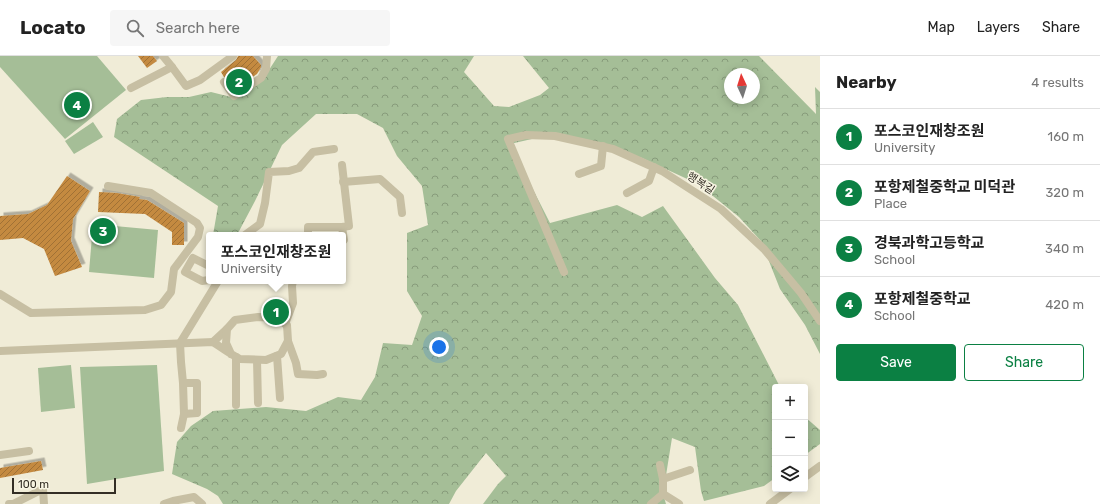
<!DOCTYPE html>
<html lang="en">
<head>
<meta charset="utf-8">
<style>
  body { margin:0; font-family:Rubik,"Noto Sans KR",sans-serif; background:#f6f6f6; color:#222 }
  .controls { position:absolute; right:12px; bottom:12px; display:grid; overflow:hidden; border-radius:4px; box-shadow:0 2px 10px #0003 }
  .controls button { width:36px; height:36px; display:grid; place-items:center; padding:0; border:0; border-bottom:1px solid #e0e0e0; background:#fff; color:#222; font:20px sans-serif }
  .compass { position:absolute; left:724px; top:12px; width:36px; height:36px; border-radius:50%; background:#fff; box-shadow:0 2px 10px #0003; rotate:356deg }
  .scale { position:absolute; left:12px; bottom:10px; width:104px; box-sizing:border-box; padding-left:4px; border:2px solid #332e25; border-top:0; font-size:11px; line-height:14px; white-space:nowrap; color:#332e25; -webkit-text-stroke:3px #f8f5e3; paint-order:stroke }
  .you { position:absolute; left:439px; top:291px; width:14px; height:14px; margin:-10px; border:3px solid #fff; border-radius:50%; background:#1a73e8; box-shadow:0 0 0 6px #1a73e833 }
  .badge { display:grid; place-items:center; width:26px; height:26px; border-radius:50%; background:#0b8043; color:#fff; font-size:13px; font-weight:700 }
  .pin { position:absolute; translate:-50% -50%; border:2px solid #fff; box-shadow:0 1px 4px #0006 }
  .popup { position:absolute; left:206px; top:176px; width:140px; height:52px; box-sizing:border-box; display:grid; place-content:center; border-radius:4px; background:#fff; filter:drop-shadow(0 1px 3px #0005); font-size:13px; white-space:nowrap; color:#767676 }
  .popup b { font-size:15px; color:#222 }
  .popup::after { content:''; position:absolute; left:50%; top:100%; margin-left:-8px; border:8px solid transparent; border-top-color:#fff }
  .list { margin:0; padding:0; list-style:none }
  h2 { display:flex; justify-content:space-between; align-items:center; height:52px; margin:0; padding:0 16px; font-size:17px }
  h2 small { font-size:13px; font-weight:400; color:#767676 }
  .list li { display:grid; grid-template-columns:26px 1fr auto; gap:12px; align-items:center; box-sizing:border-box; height:56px; padding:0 16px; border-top:1px solid #e0e0e0 }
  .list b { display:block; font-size:15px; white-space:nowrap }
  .list p { margin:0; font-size:13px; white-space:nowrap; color:#767676 }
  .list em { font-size:13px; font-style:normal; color:#767676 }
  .actions { display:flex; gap:8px; padding:12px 16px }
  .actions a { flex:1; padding:9px 0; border:1px solid #0b8043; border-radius:4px; text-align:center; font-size:14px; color:#0b8043 }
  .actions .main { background:#0b8043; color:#fff }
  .icon { flex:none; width:22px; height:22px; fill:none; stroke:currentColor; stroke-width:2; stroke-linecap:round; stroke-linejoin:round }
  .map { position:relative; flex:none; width:820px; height:448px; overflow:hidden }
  header { display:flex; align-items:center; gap:24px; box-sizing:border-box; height:56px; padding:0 20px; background:#fff; border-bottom:1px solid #e0e0e0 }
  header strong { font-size:19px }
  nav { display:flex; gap:22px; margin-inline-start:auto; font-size:14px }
  .search { width:280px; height:36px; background:#f6f6f6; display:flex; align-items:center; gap:10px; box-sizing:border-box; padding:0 14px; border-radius:4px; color:#767676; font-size:15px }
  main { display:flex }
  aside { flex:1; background:#fff }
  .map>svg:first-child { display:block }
  .grass { fill:#a5be97 }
  .forest { fill:url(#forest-crowns); fill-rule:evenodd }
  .building { fill:url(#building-hatch); filter:url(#shadow) }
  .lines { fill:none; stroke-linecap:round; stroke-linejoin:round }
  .minor { stroke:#c7bfa3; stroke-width:8 }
  .labels { text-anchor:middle; stroke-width:3; stroke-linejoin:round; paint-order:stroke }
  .street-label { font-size:11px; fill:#332e25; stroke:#f8f5e3 }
</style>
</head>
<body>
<header>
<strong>Locato</strong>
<div class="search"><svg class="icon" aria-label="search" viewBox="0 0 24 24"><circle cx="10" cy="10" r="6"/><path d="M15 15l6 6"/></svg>Search here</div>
<nav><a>Map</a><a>Layers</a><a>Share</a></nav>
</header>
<main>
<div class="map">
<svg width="820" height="448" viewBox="0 0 820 448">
  <defs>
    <pattern id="forest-crowns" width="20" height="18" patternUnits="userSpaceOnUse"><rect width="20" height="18" fill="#a5be97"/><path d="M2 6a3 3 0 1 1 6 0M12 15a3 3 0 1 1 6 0" fill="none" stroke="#879b7b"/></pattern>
    <pattern id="building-hatch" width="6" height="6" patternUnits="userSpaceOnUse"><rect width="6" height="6" fill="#c48a41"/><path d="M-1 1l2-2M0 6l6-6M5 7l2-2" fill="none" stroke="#a07136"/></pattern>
    <filter id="shadow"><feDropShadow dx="3.5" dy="-3.5" stdDeviation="0" flood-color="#0004"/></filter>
  </defs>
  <rect width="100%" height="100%" fill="#f0ecd7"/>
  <g class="grass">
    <path d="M0,0H97L126,34L65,83L0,11Z"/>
    <path d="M93,66L103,81L74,98L65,85Z"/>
    <path d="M93,168L158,174L154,222L89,216Z"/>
    <path d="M71,309L75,352L41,356L38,312Z"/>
    <path d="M157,309L164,415L87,428L80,311Z"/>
  </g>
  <g class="forest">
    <path d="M278,0H474L464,16L494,50L509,51L540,39L549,32L523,0H759L816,58L815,31L820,36V298L805,269L780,233L761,185L739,161L698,128L642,102L558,77L510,88L550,167L617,149L642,161L663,150L715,222L738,249L780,331H775V422L764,430L704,445L701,435L695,391L672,382L663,438L666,448H483L498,428L506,420L486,397L456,435L449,448H223L218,440L207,433L172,418L177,386L191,370L213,355L266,351L306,355L338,341L361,344L375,321L383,287L412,289L422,260L407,235V177L428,169L422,130L397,100L383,72L357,58H316L282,89L255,145L237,179H213L218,150L114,81L117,63L141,44L167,41H189L211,36L235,42L267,17ZM730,18H754V42H730Z"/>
    <path d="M805,361L820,374V388L805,399Z"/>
  </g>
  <g class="building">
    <path d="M138,0H153L157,5L147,12Z"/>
    <path d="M238,0H253L261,9V11L257,18L235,32L228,23L224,21L221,16L236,4Z"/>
    <path d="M67,120L90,135L73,163L71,185L82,211L55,220L44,193L23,182L0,184V160L28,158L47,149Z"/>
    <path d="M99,136L117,137L140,141L139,143L147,144L184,167V189H172V176L145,158L98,156Z"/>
    <path d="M41,405L43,414L0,422V412Z"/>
  </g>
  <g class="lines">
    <g class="minor">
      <path d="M172,11L186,30L200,24L233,0"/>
      <path d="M224,26L234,40L261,22L266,13L267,0"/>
      <path d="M131,32L172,11L163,0"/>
      <path d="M342,109L349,170L342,171"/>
      <path d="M579,118L601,110L603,90"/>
      <path d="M343,126L380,123L400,141L402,157"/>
      <path d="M627,137L649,125L654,111"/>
      <path d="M245,179L260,168L265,147L269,116L289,115L299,112L313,96L334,93"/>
      <path d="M308,179V171H342L344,184L343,185"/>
      <path d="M209,210L193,202L185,216L202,225L209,224"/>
      <path d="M564,216L508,83L526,79L555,80L613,93L662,115L721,153L764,193L801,237L820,265"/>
      <path d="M0,238L31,257L145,254L161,249L171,236L174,213L198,181L200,172L197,167L151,137L108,130"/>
      <path d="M285,268L293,247L292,230L293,225"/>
      <path d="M288,285L296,307L298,318L317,319L323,318"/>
      <path d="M213,286L227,273"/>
      <path d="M0,295L213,286C222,292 230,298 240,303L266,304L281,298L288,285L287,269L279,262L258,261L235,264L227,273L226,287L231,298"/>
      <path d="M277,300L280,342"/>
      <path d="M236,301V349"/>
      <path d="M257,304L258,347"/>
      <path d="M183,327H197V357L184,358L183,327L181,306L180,287L218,225"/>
      <path d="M181,372L184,358"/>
      <path d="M0,399L29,395"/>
      <path d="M660,409L663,423"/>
      <path d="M805,421L820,410"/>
      <path d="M663,438V423L690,414"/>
      <path d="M663,438L679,448"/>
      <path d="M9,448H13L43,433L44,448"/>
      <path d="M164,448L173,445L194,441L202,448"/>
      <path d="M651,448L663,438"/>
      <path d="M770,448L790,433"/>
    </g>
  </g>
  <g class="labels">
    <g class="street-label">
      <text transform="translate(701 127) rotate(33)" y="4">행복길</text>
    </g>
  </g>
</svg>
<div class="controls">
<button>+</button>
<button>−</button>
<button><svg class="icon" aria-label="layers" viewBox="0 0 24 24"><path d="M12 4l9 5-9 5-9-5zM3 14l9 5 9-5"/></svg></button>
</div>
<svg class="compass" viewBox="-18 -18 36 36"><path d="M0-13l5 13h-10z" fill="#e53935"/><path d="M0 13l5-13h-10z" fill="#767676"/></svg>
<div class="scale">100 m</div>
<div class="you"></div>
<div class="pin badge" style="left:276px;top:256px">1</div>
<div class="popup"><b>포스코인재창조원</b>University</div>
<div class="pin badge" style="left:239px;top:26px">2</div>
<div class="pin badge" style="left:103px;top:175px">3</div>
<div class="pin badge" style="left:77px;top:49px">4</div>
</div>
<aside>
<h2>Nearby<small>4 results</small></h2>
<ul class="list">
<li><span class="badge">1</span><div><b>포스코인재창조원</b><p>University</p></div><em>160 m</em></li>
<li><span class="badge">2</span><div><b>포항제철중학교 미덕관</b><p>Place</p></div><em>320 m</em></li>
<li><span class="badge">3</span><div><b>경북과학고등학교</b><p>School</p></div><em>340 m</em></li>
<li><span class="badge">4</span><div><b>포항제철중학교</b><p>School</p></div><em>420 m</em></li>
</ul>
<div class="actions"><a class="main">Save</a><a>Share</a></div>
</aside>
</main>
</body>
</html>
